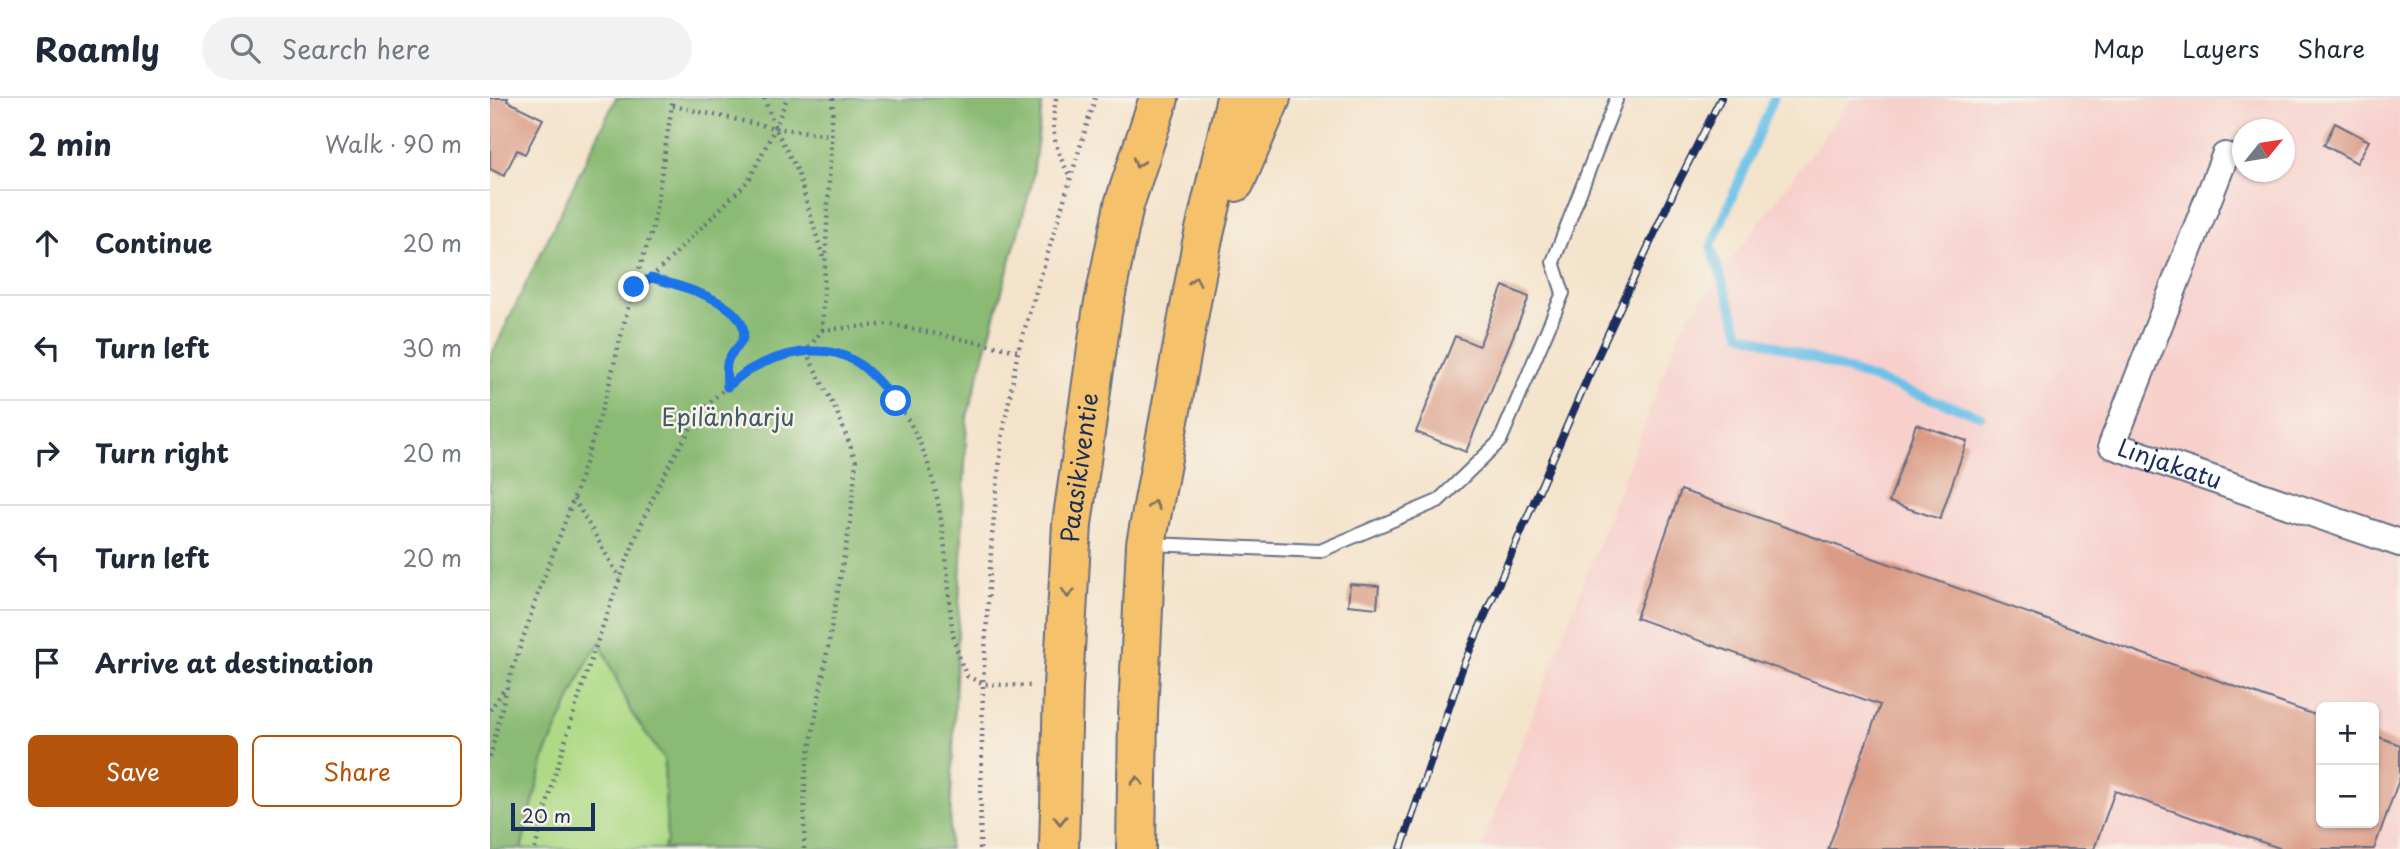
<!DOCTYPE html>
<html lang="en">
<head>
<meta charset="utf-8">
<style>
  body { margin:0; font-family:"Playpen Sans",sans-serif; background:#f2f2f3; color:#1f2937 }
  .controls { position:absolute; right:21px; bottom:21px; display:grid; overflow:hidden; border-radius:10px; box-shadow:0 2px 5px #0004 }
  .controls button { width:63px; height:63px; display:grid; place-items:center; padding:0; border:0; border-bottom:2px solid #e0e1e3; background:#fff; color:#1f2937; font:35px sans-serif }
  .compass { position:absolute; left:1742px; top:21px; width:63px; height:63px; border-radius:50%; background:#fff; box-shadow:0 2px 5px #0004; rotate:60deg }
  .scale { position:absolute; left:21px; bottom:18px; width:84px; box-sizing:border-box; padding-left:7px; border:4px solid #1b2f5e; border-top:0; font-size:19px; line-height:24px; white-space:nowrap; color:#1b2f5e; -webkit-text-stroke:5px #f7f3e8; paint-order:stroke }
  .stop { position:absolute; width:21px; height:21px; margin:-16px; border:5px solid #1a73e8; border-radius:50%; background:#fff }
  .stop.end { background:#1a73e8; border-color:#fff; box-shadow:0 2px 7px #0008 }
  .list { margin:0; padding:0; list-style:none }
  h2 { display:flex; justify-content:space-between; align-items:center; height:91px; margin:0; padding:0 28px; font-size:30px }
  h2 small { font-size:23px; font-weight:400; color:#747a83 }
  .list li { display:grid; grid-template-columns:46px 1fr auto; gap:21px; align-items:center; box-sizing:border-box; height:105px; padding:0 28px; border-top:2px solid #e0e1e3 }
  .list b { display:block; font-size:26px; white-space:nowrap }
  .list em { font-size:23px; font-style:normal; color:#747a83 }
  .actions { display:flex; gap:14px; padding:21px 28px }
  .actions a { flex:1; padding:16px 0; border:2px solid #b45309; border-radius:10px; text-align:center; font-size:24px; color:#b45309 }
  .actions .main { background:#b45309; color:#fff }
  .icon { flex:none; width:38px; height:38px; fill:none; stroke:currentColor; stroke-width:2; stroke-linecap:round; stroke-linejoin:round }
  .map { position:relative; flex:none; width:1910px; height:751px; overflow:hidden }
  header { display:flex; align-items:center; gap:42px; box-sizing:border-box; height:98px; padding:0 35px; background:#fff; border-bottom:2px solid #e0e1e3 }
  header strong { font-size:33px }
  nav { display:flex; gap:38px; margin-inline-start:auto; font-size:24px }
  .search { width:490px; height:63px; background:#f2f2f3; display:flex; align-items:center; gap:18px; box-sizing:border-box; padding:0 24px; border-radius:38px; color:#747a83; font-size:26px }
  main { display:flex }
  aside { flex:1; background:#fff }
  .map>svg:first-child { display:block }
  .built { fill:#f7d0cc; fill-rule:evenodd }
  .green { fill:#aeda86; stroke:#648472; stroke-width:2 }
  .forest { fill:#8aba73; stroke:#527468; stroke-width:2 }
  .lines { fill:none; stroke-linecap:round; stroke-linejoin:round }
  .stream { stroke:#6cc1e8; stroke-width:9 }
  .building { fill:#db9c87 }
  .lane-casing { stroke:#676e84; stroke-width:16 }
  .street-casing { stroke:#676e84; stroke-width:30 }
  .highway-casing { stroke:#676e84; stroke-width:42 }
  .path { stroke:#676e84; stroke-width:4.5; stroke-dasharray:2 5; stroke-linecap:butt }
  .lane { stroke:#fff; stroke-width:12 }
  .street { stroke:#fff; stroke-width:26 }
  .highway { stroke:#f5c16b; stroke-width:38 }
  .rail-casing { stroke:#1b2f5e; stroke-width:8 }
  .rail { stroke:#f7f3e8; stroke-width:5; stroke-dasharray:16; stroke-linecap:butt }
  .oneway { stroke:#7d7164 }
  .route { stroke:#1a73e8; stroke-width:9 }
  .labels { text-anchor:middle; stroke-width:5; stroke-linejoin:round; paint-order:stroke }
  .park-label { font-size:24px; fill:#405a68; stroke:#f7f3e8 }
  .street-label { font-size:24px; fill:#1b2f5e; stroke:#f7f3e8 }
</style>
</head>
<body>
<header>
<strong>Roamly</strong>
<div class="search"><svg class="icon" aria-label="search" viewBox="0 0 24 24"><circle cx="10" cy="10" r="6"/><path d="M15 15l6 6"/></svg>Search here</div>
<nav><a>Map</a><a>Layers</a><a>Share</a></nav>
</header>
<main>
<aside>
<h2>2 min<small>Walk · 90 m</small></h2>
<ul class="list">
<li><svg class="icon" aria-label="ahead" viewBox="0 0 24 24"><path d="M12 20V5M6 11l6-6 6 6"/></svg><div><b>Continue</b></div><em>20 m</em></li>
<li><svg class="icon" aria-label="left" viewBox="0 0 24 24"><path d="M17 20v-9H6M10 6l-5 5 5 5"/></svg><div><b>Turn left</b></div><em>30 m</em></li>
<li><svg class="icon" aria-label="right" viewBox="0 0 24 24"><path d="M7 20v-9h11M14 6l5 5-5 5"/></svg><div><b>Turn right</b></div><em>20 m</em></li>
<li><svg class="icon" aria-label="left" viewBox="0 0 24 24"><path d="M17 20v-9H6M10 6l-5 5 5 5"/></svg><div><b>Turn left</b></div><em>20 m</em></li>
<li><svg class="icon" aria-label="arrive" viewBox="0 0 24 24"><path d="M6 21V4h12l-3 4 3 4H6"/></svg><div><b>Arrive at destination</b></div></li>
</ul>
<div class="actions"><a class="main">Save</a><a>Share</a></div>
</aside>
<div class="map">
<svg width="1910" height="751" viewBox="0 0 1910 751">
  <rect width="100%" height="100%" fill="#f7f3e8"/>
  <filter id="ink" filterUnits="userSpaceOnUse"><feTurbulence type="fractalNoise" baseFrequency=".0143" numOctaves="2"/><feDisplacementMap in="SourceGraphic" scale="14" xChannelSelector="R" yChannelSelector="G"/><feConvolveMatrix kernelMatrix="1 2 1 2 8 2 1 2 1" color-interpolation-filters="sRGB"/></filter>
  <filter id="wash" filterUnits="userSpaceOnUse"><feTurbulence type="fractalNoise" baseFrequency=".00686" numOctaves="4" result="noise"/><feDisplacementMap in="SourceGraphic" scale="28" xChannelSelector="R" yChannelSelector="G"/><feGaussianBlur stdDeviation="1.57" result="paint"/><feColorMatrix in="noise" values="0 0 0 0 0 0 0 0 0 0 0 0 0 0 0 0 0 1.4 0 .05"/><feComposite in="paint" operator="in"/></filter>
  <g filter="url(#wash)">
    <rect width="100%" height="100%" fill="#f4e3cb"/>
    <path class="built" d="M1362,0H1910V751H991L1192,228ZM1752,32H1794V74H1752ZM1831,609H1884V725H1831Z"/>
    <path class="green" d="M110,544L141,614L174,661L177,743L173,751H31L55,657L97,564Z"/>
    <path class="forest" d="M126,0H553L542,85L477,319L459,751H173L177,743L174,661L141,614L110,544L97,564L55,657L31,751H0V260Z"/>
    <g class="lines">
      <path class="stream" d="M1284,0L1221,149L1250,235L1491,318"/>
    </g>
    <g id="blocks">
      <g class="building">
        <path d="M0,0H18L17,3L53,21L35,56L27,52L14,78L0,71Z"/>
        <path d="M1845,25L1879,43L1867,65L1834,47Z"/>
        <path d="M1013,188L1039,199L976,354L926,334L965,238L989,248Z"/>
        <path d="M1426,326L1477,343L1450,421L1399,404Z"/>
        <path d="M1191,392L1831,619V725H1884V637L1910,647V679L1884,751H1792L1625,693L1604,751H1338L1390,607L1146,520Z"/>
        <path d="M860,486L889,488L887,510L858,507Z"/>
      </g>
    </g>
  </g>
  <g filter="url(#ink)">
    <use href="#blocks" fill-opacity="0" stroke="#676e84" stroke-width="2"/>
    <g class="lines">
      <g class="lane-casing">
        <path id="lane" d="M660,446L830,453L948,403L1010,343L1073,195L1063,164L1126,2"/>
      </g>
      <g class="street-casing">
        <g id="street">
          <path id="s1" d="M1735,58L1622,347L1910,445"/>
        </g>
      </g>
      <g class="highway-casing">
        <g id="highway">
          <path d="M745,84L781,0"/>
          <path id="s2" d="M569,751L573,588L582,426L612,215L634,107L669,0"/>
          <path d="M646,751L648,616L656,446L712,145L746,0"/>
        </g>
      </g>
      <g class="path">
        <path d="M274,0L285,30L307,72L334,163"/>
        <path d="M566,0C560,36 564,47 580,79"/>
        <path d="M183,8L285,30L341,37"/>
        <path d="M161,180L259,82L285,30L297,0"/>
        <path d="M143,189L161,180C187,186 256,203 253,238C252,247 243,253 239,261C235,268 237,280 238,289"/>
        <path d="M332,232L399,226L528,253"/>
        <path d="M84,401L130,480"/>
        <path d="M0,612L16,589"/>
        <path d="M0,659L18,585L51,487L84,400L117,295L143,189L163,130L183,0"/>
        <path d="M45,751C73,643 107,537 148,434C162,400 178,367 198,335C202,328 206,319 212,313C237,285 268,264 305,256C350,247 381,269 407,305C445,357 452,418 458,480C461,518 460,543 477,578L493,586L541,588"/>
        <path d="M314,751L315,678L360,425L366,363L347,314L316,254L332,232L343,0"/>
        <path d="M490,751L493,586L502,438L512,341L528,253L605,0"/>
      </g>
      <use href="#lane" class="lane"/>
      <use href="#street" class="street"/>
      <use href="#highway" class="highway"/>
      <g class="rail-casing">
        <path id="rail" d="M911,751L973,568L1098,279L1183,95L1231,0"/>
      </g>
      <use href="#rail" class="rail"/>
    </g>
    <defs><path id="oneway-chevron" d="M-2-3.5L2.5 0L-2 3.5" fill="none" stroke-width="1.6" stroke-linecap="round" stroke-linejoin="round" transform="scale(1.75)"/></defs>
    <g class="oneway">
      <use href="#oneway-chevron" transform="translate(648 65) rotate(108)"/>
      <use href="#oneway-chevron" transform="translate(705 183) rotate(-79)"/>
      <use href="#oneway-chevron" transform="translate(664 407) rotate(-79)"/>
      <use href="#oneway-chevron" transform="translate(578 495) rotate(93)"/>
      <use href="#oneway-chevron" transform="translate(647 683) rotate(-89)"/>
      <use href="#oneway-chevron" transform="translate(570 722) rotate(91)"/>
    </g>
  </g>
  <g class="lines" filter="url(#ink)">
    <path class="route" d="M144,189L161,180C185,186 261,205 253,240C251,248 241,254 238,262C235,270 237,282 237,289C244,284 251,277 259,272C287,256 333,244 363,262C380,272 393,289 406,303"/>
  </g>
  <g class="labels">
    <g class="park-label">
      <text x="238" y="328">Epilänharju</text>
    </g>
    <g class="street-label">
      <text dy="8" stroke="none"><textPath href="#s1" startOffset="371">Linjakatu</textPath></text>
      <text dy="8" stroke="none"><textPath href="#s2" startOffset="382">Paasikiventie</textPath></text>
    </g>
  </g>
</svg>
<div class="controls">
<button>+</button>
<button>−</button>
</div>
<svg class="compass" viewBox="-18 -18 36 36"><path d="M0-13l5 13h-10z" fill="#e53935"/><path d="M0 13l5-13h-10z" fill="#747a83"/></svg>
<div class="scale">20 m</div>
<div class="stop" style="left:406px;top:303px"></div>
<div class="stop end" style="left:144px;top:189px"></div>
</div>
</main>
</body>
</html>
